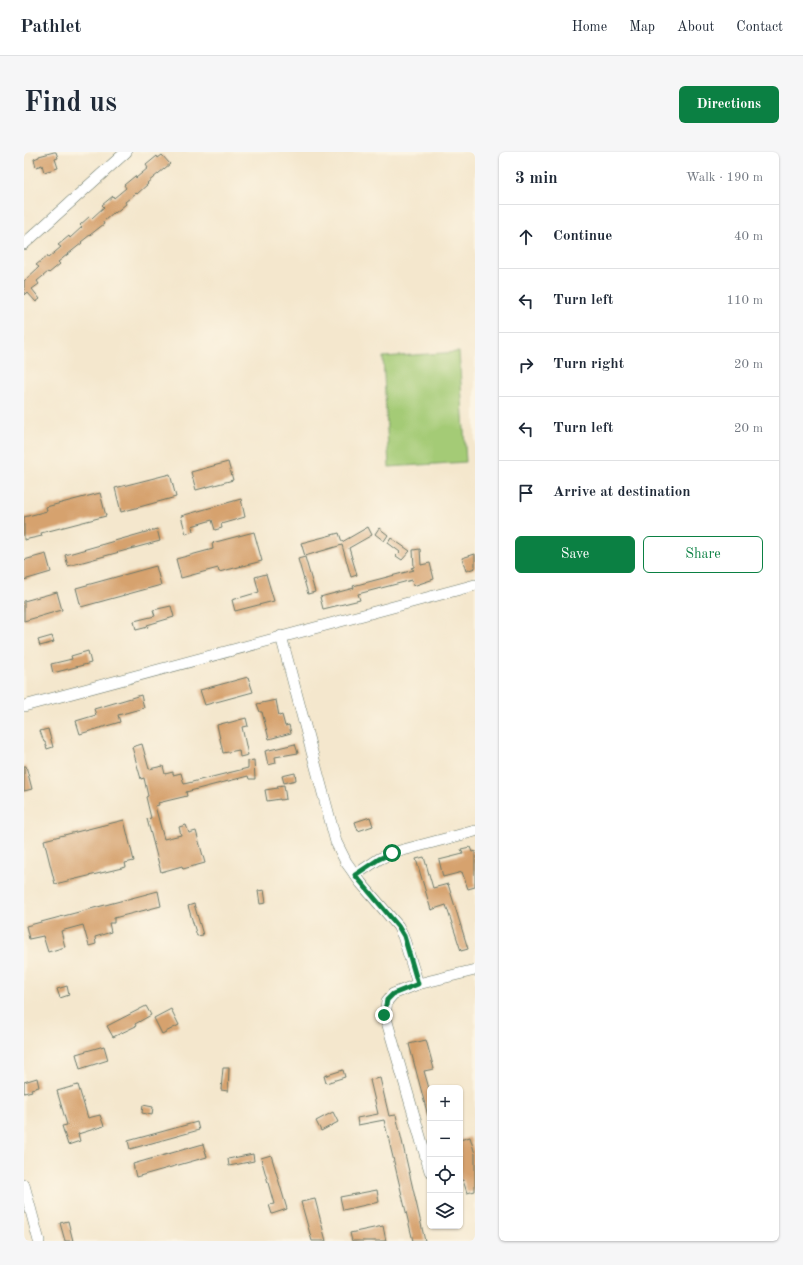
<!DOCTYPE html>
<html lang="en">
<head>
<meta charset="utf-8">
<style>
  body { margin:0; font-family:"Old Standard TT",serif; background:#f6f6f7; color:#1f2937 }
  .controls { position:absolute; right:12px; bottom:12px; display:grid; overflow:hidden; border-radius:6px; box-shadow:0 1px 3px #0004 }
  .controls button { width:36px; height:36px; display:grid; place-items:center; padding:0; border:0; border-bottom:1px solid #e0e1e3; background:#fff; color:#1f2937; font:20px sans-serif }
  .stop { position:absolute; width:12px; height:12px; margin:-9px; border:3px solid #0b8043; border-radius:50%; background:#fff }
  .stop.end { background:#0b8043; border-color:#fff; box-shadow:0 1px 4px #0008 }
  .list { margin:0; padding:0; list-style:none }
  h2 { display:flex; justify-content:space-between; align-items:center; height:52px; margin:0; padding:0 16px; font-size:17px }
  h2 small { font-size:13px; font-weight:400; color:#747a83 }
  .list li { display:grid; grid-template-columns:26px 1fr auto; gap:12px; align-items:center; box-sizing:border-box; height:64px; padding:0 16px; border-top:1px solid #e0e1e3 }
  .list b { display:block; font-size:15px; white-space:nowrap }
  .list em { font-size:13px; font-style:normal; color:#747a83 }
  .actions { display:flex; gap:8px; padding:12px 16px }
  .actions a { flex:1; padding:9px 0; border:1px solid #0b8043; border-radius:6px; text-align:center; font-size:14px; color:#0b8043 }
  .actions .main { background:#0b8043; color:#fff }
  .icon { flex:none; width:22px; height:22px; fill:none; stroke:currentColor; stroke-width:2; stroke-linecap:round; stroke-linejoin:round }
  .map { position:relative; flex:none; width:451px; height:1089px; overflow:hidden; border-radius:6px }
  header { display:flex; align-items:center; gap:24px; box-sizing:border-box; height:56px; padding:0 20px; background:#fff; border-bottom:1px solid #e0e1e3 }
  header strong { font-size:19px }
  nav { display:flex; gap:22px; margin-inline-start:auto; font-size:14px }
  .intro { display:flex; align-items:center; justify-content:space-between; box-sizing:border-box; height:96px; padding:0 24px }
  h1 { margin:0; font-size:28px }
  .button { padding:10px 18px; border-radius:6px; background:#0b8043; color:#fff; font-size:14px; font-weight:700 }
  main { display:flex; gap:24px; padding:0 24px }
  aside { flex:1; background:#fff; border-radius:6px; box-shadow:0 1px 3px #0004 }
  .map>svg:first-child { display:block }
  .green { fill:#a4cb76; stroke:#628455 }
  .building { fill:#d6a26e }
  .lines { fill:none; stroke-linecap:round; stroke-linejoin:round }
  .minor-casing { stroke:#6a786a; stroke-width:12 }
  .minor { stroke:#fff; stroke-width:11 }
  .route { stroke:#0b8043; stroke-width:5 }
</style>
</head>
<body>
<header>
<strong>Pathlet</strong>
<nav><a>Home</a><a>Map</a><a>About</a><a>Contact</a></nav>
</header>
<div class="intro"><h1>Find us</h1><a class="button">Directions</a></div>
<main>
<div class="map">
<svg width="451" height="1089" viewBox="0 0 451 1089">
  <rect width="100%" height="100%" fill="#fcf5e5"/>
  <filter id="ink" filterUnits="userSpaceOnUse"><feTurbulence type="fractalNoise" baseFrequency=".025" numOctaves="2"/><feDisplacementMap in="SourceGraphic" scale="8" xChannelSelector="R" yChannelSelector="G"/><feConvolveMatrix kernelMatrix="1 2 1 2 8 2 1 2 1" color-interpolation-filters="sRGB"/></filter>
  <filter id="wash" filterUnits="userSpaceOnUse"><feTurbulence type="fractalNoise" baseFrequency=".012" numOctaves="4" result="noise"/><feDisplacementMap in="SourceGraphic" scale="16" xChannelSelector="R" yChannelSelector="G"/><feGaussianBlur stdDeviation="0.9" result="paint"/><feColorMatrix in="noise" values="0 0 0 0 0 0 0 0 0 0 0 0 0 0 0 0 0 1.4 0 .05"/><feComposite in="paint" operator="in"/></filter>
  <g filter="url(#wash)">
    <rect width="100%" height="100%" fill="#f4e7cd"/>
    <path class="green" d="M435,200L442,310L365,315L359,205Z"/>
    <g id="blocks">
      <g class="building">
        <path d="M30,0H32L34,6L31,7L34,16L20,20L18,13L12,15L10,7L15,5V4Z"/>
        <path d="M138,3L146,12L123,31L124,32L113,42L112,41L101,50L102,52L91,61L90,60L79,70L80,72L57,90L58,91L34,110L36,112L25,121L24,120L13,129L15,132L8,137L16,147L12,150L3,140L0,143V129L15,115L12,113L23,104L24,106L37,95L34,93L45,84L46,86L58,75L56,73L66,64L68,66L80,55L78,53L89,44L90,46L102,36L100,33L111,24L112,26L124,16L122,13L133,4L134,6Z"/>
        <path d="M204,310L209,328L172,338L167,320Z"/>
        <path d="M146,322L152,345L97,360L91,336Z"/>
        <path d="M76,341L82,364L17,381L18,384L0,388V365L23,359L22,355Z"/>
        <path d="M217,347L221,365L197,372L198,376L191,378L188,368L168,374L169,379L162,382L157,364Z"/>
        <path d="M344,375L348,383L325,396L333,423L327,425L318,393L281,404L277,391L315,381L318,390Z"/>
        <path d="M355,376L364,383L360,389L351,382Z"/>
        <path d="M133,377L136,389L44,414L41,403Z"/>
        <path d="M230,380L238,409L195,420L194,416L157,426L152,407L189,397L188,391Z"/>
        <path d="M367,386L386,399L378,408L372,404L376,400L364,391Z"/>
        <path d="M396,397L397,413L406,411L410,427L389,434L388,428L334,442L336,448L299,457L296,445L330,436L329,434L390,418L387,416L390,415L389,398Z"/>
        <path d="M22,402L27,420L0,428V408Z"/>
        <path d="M451,402V416L442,419L438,406Z"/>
        <path d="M281,405L291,440L284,442L274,407Z"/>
        <path d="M132,414L137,433L57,455L52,436Z"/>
        <path d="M242,422L250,449L211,459L208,448L235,440L231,425Z"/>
        <path d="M33,440L38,458L0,469V449Z"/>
        <path d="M147,454L150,465L123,473L124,475L112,478L110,469L131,464L129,458Z"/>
        <path d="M28,484L30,490L16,494L14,488Z"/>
        <path d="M64,499L67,511L29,521L27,512L48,507L47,504Z"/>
        <path d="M224,525L229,540L181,553L176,538Z"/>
        <path d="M117,543L120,556L94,563L96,570L56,582L52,569L72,563L70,557Z"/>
        <path d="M252,548L255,564L258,563L261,574L265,573L267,581L245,587L238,560H236L233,552Z"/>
        <path d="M222,566L224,574L218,575L224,603L216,605L215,598L199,601L193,573L204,570V571Z"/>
        <path d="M24,577L29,595L23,597L21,590H20L16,579Z"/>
        <path d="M118,592L125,617L139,614L141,622L149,620V623L157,621L160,632L224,616V609L230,608L231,627H225L224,624L162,640L163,644L134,651L135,653L131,654L140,687L157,683L155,675L162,673L165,681L172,679L181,711L159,717L158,714L137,720L123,667L127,666L122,645L124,644L120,626L117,627L108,595Z"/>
        <path d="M271,592L274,601L251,605L252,611L244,613L241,599Z"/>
        <path d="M0,614H2L8,637L0,639Z"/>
        <path d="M271,621L272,628L260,631L258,624Z"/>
        <path d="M260,633L262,647L256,648V647L243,649L241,638L254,636L253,634Z"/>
        <path d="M346,665L349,674L334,679L331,670Z"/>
        <path d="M100,668L110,709L101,711L102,715L31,732L20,688Z"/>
        <path d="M446,695L448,700L451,699V735L444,737L438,720L419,725L415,708L439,702L437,697Z"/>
        <path d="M400,705L409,736L424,732L444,797L437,799L422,753L407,758L392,707Z"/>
        <path d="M240,738L242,751L236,752L234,739Z"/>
        <path d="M134,739L137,754L90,766V771H85L87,780L71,785L72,792L65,794L59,773L37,779L41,795L24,800L19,784L5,787L2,774Z"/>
        <path d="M170,752L179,783L173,784L164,754Z"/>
        <path d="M43,834L45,843L36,846L33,837Z"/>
        <path d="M122,854L127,863L111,872L112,874L89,885L83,874Z"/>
        <path d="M147,857L155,873L138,882L130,866Z"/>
        <path d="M402,888L410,917L400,919L406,940V964H404L385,892Z"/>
        <path d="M80,894L84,908L56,917L52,902Z"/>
        <path d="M199,916H205L204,939L197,938Z"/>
        <path d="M319,918L321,925L302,931L300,924Z"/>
        <path d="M13,926L15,935L7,937L8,939L0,941V930Z"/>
        <path d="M356,926L365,964L372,963L401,1089H389L360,968L334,973L333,966L354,962L346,928Z"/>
        <path d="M54,933L64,966L76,963L80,974L54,982L56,989L44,993L38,974L43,973L33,939Z"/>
        <path d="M119,953L129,955L128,963L118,961Z"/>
        <path d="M309,960L314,970L297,979L292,969Z"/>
        <path d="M173,970L175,978L106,997L104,989Z"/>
        <path d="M446,985L451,1002V1039L443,1041L439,1028L436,1029V988Z"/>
        <path d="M179,992L183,1005L112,1025L109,1012Z"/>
        <path d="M229,1002L230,1009L205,1014L204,1007Z"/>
        <path d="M247,1003L263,1057L248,1062L245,1053L250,1052L237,1006Z"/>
        <path d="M353,1038L355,1050L319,1058L316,1045Z"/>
        <path d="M291,1047L302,1089H288L277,1050Z"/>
        <path d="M44,1069L49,1089H41L36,1071Z"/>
        <path d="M359,1074L362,1089H328L326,1081Z"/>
      </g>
    </g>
  </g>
  <g filter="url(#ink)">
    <use href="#blocks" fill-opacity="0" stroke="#6a786a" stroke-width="1"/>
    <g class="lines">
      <g class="minor-casing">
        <g id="minor">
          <path d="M0,92L102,0"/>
          <path d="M257,484L312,690L322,710L337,731L374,774L379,784L394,832"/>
          <path d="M0,554L451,433"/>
          <path d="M331,723L355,707L368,701L451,679"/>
          <path d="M406,1019L361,863L363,849L369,842L394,832L451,818"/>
          <path d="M0,1033L15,1089"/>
        </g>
      </g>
      <use href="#minor" class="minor"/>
    </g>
  </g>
  <g class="lines" filter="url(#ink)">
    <path class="route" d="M360,863L363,848L369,842L394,832L380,784L374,774L331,723L355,707L368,701"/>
  </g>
</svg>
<div class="controls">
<button>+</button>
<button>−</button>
<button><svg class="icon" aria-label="locate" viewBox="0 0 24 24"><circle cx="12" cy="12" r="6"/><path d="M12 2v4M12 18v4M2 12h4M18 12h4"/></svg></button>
<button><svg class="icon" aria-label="layers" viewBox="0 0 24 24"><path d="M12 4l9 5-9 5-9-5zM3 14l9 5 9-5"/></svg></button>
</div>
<div class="stop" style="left:368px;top:701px"></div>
<div class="stop end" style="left:360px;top:863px"></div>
</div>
<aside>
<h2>3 min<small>Walk · 190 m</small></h2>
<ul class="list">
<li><svg class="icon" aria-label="ahead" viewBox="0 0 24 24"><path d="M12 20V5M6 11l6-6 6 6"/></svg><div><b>Continue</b></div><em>40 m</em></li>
<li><svg class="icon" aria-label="left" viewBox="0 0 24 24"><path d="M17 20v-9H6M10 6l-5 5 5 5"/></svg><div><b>Turn left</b></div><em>110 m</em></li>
<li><svg class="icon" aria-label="right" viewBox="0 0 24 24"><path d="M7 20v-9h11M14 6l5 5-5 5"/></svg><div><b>Turn right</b></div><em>20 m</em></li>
<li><svg class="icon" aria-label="left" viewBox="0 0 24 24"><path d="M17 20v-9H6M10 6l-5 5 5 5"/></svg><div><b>Turn left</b></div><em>20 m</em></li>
<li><svg class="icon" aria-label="arrive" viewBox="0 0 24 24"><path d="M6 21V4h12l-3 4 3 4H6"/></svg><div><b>Arrive at destination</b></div></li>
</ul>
<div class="actions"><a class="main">Save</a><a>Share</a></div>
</aside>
</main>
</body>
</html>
